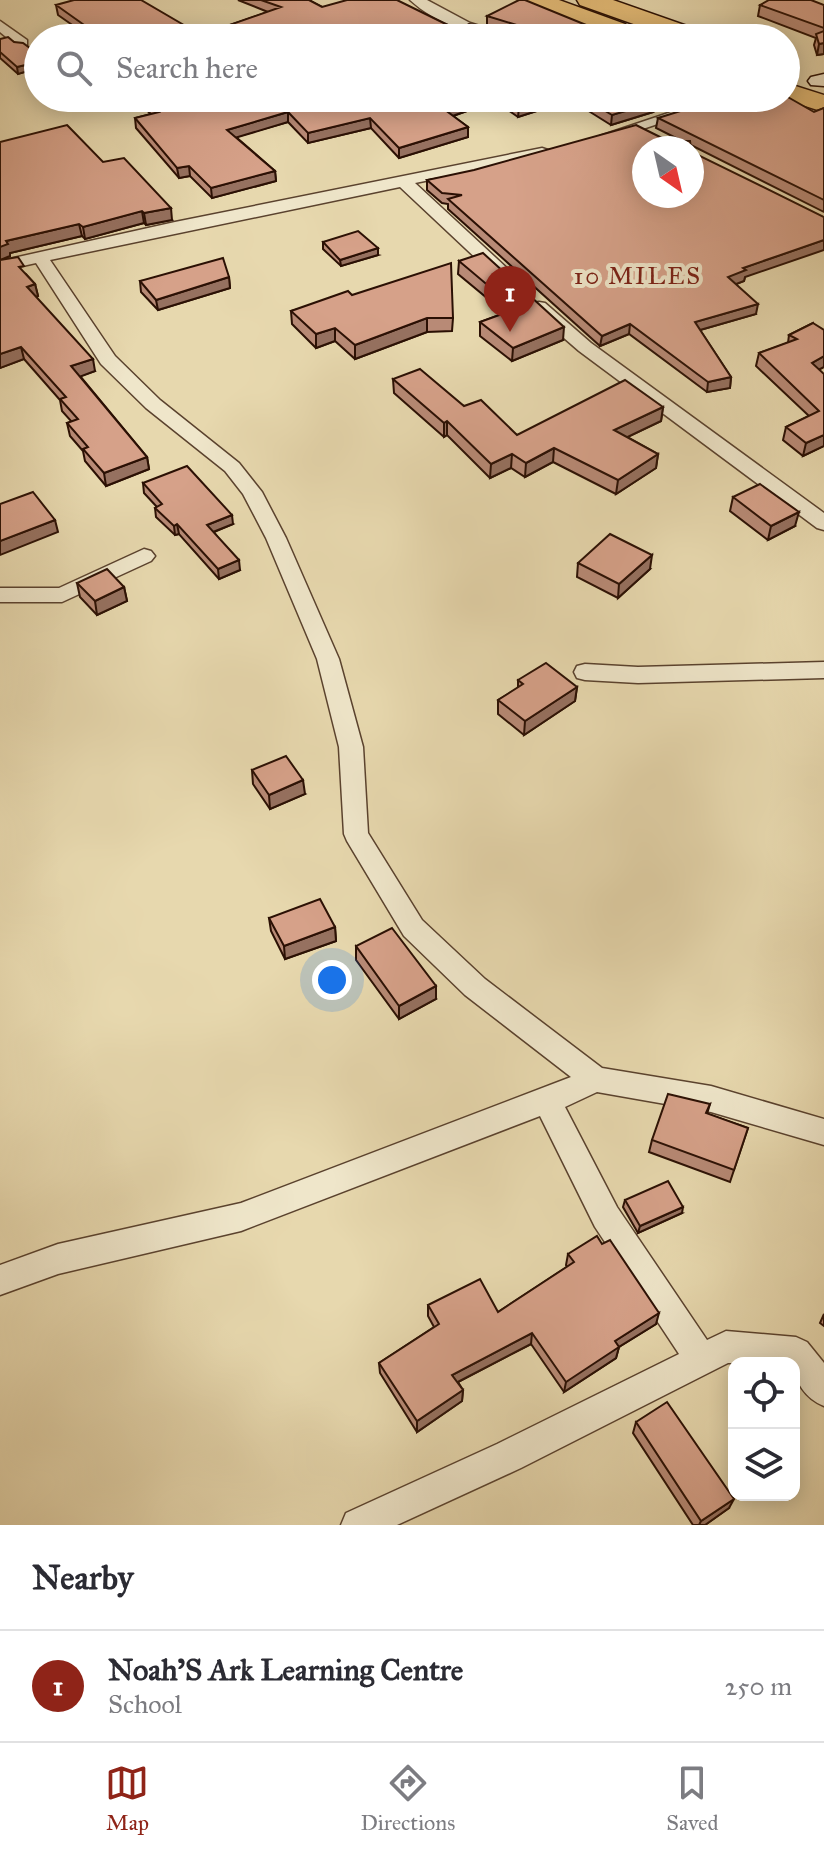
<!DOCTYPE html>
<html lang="en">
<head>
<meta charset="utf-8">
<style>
  body { margin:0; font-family:"IM FELL Great Primer",serif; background:#f7f7f7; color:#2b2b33 }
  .controls { position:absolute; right:24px; bottom:24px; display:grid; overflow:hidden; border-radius:16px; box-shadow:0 4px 20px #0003 }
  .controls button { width:72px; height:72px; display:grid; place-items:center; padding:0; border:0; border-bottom:2px solid #e1e1e2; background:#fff; color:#2b2b33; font:40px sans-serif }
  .compass { position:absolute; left:632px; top:136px; width:72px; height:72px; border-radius:50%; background:#fff; box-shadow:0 4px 20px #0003; rotate:146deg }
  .you { position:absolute; left:332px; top:980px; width:28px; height:28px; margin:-20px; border:6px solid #fff; border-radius:50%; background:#1a73e8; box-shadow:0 0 0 12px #1a73e833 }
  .badge { display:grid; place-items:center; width:52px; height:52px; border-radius:50%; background:#8f2418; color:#fff; font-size:26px; font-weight:700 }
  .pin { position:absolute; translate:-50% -66px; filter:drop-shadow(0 2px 4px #0008) }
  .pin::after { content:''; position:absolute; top:42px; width:28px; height:24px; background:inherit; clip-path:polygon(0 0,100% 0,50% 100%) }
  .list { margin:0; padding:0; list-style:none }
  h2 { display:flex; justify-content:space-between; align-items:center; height:104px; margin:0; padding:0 32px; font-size:34px }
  h2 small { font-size:26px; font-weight:400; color:#7c7c81 }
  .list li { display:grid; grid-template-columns:52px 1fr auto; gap:24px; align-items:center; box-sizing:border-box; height:112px; padding:0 32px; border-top:2px solid #e1e1e2 }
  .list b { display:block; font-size:30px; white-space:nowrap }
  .list p { margin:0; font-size:26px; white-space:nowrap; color:#7c7c81 }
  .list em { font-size:26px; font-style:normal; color:#7c7c81 }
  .icon { flex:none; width:44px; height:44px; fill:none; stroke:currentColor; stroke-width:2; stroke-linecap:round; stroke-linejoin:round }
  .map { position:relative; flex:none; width:824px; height:1525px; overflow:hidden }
  .search { position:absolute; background:#fff; box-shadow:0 4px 20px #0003; left:24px; right:24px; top:24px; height:88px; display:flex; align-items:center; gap:20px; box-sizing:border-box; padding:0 28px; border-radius:44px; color:#7c7c81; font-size:30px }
  .sheet { height:216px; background:#fff }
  nav { display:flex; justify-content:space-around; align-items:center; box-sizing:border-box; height:112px; border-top:2px solid #e1e1e2; background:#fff; font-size:22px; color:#7c7c81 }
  nav a { display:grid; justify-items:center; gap:4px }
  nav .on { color:#8f2418 }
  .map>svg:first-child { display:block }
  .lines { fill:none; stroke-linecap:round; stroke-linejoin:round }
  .street-casing { stroke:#5a422e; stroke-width:3 }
  .secondary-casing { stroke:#2b1004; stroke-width:3 }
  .highway-casing { stroke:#2b1004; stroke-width:3 }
  .street { fill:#efe6ca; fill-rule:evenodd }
  .secondary { fill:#efe6ca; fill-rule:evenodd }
  .highway { fill:#e4bc77; fill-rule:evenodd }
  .wall { fill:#b88a76; stroke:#2b1004; stroke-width:2 }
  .shaded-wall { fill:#967160; stroke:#2b1004; stroke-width:2 }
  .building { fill:#d6a189; stroke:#2b1004; stroke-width:2 }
  .labels { text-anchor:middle; stroke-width:8; stroke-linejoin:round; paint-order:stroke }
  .far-quarter-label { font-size:24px; letter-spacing:2px; fill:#7a1f14; stroke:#efe6ca }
</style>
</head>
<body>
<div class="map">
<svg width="824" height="1525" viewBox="0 0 824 1525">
  <rect width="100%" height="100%" fill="#e7d8ae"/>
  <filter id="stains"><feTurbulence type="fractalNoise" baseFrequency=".0025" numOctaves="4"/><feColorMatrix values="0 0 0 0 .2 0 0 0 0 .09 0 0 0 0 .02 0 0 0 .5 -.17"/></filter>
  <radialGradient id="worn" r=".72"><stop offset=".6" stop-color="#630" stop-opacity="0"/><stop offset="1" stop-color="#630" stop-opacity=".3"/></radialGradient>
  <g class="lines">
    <g class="street-casing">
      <g id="street">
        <path d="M410,0H427L470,23L519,38C482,38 438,26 410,0Z"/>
        <path d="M0,21L27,40V46H17L0,32Z"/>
        <path d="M713,98L732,99L613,139L608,141L600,136Z"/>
        <path d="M542,148L548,150V156L415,183L509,270L512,274L509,278H497L400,187L50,260L115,356L160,400L239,463L262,492L286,538L339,659L363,747L368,833L422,920L485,979L602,1068L711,1086L824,1119V1145L711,1112L597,1092L565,1107L617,1207L707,1340L726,1331L796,1337L807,1342L824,1363V1406C806,1399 794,1382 794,1363H728L521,1468L397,1525H341L346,1513L497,1444L679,1354L595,1227L540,1116L241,1231L58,1274L0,1295V1265L58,1244L241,1203L571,1077L465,995L404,936L347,841L344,834L339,747L317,659L266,538L243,494L225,471L146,408L101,364L36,263L0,271V261L175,222Z"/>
        <path d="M539,302L545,303L591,343L824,513V530L817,528L579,351L533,311L530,307L533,303Z"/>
        <path d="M144,549L151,551L155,556L151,561L62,602H0V588H59Z"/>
        <path d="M824,662V678L638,683L585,680L577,678L574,672L577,666L585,664L638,667Z"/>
      </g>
    </g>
    <g class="secondary-casing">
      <path id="secondary" d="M824,74V86L811,85L808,81L811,77Z"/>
    </g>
    <g class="highway-casing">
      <g id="highway">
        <path d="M524,0H559L625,24L629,29L625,34H607L527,5Z"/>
        <path d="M577,0H613L707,33L711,38H673L580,5Z"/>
        <path d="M786,83L824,95V112L780,98H786Z"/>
      </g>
    </g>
    <use href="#street" class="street"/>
    <use href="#secondary" class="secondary"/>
    <use href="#highway" class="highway"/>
  </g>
  <g class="wall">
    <path d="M238,0H309L322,7L458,30L496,28L487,25V16L618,38H45L78,29L58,15L56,5L201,35L268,12Z"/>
    <path d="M760,5H824V54L817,55L814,45L816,38L758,16Z"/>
    <path d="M0,39L14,42L38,54V68L18,74L0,58Z"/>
    <path d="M132,98H387L391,101L402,98H675L653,112L611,125L571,100L518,117L495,101L453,116L468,127V137L399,158L371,128L308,143L288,122L236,137L275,171L276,181L212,198L190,176L179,178L136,128L135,118L151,114Z"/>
    <path d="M824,108V212L691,145L644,148L745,277L744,281L736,284L756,314L700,330L731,377L730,388L707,392L629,334L600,346L448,209V204L442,203L427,190V180L668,141H682L656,128L658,118L814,112Z"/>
    <path d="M103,162L172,220L146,225L144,223L85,239L82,236L10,253V256L0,260Z"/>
    <path d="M323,242L378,255L341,266L323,249Z"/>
    <path d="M0,260L26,274L35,284L38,296L36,297L95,371L80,376L147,457L149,469L106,486L85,461L83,451L70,436L67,423L72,422L62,411L60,400L24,359L0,368Z"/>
    <path d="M459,261L563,340L512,361L480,336V322L505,313L458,274Z"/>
    <path d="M229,277L230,288L158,310L141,292L140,281Z"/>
    <path d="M352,295L453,318L452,331L427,332L355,359L335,341L316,348L292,324L291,311Z"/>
    <path d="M813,323L819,370L824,446L803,456L783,440L786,427L809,416L756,366L759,353L788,343L789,335Z"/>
    <path d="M393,379L464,406L517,435L663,407L661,421L627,437L658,454L656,468L616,494L553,462L525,477L511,468L490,478L447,435L444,437L394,393Z"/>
    <path d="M143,483L233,524L214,532L240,570L219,579L179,534L175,535L156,517L155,508L157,507L144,493Z"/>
    <path d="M733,497L795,526L768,540L730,511Z"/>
    <path d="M578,563L650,569L618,598L577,577Z"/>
    <path d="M77,583L124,587L127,601L97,615L80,597Z"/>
    <path d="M518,680L577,687L575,701L524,735L498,714V700L518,688Z"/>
    <path d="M252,770L305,794L270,809L253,784Z"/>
    <path d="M269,918L335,927L336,941L285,959L271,931Z"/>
    <path d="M356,946L436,999L399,1019L356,960Z"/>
    <path d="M710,1104L707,1114L748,1128L730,1182L649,1152L652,1140Z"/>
    <path d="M625,1200L682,1213L638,1233L623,1207Z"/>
    <path d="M568,1254L656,1324L619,1347L616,1358L564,1392L531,1344L458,1382L463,1390L462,1401L417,1432L380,1373L379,1363L434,1327L428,1316V1305L498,1312L567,1267L566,1265Z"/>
    <path d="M824,1314V1326L820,1323Z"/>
    <path d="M636,1422L729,1508L705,1525H693L633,1433Z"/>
  </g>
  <g class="shaded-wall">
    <path d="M824,43V54L817,55L819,44Z"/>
    <path d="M38,62V68L18,74L17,67Z"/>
    <path d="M477,98H495V101L444,119V109Z"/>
    <path d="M547,98H571V100L518,117L519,107Z"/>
    <path d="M661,98H675L653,112L611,125L612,115Z"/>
    <path d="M288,112V122L228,140L227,130Z"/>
    <path d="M370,118L371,128L308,143V133Z"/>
    <path d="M468,127V137L399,158V148Z"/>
    <path d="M189,166L190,176L179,178L177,168Z"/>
    <path d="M275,171L276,181L212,198L211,188Z"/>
    <path d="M171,208L172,220L146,225L144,213Z"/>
    <path d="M142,211L144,223L85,239L83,227Z"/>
    <path d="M79,224L82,236L10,253V256L0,260V247L6,241Z"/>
    <path d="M824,240V250L745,277L744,281L726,288L728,277L743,268Z"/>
    <path d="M378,248V255L341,266L340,260Z"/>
    <path d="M229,277L230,288L158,310L156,300Z"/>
    <path d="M35,284L38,296L30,299L27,287Z"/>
    <path d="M758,304L756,314L693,332L695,322Z"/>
    <path d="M427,318V332L355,359V345Z"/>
    <path d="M630,324L629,334L600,346L602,336Z"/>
    <path d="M564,327L563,340L512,361L513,348Z"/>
    <path d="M335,328V341L316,348V334Z"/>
    <path d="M21,347L24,359L0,368V354Z"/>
    <path d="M824,356V367L809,375L812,363Z"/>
    <path d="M93,359L95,371L74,379L71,366Z"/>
    <path d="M731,377L730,388L707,392L708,382Z"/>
    <path d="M663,407L661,421L613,444L614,430Z"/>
    <path d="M447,421V435L444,437V423Z"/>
    <path d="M824,435V446L803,456L806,443Z"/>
    <path d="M554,448L553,462L525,477L526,463Z"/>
    <path d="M512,454L511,468L490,478L491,464Z"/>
    <path d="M658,454L656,468L616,494L618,480Z"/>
    <path d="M147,457L149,469L106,486L104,473Z"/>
    <path d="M799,512L795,526L768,540L771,526Z"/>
    <path d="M232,515L233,524L208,534L207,525Z"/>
    <path d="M55,520L58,532L0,555V541Z"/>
    <path d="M177,524L179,534L175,535L174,526Z"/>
    <path d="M652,555L650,569L618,598L619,584Z"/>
    <path d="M239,560L240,570L219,579L218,569Z"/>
    <path d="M124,587L127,601L97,615L95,601Z"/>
    <path d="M577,687L575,701L524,735L525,721Z"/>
    <path d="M303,780L305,794L270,809L269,795Z"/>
    <path d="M335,927L336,941L285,959L284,946Z"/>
    <path d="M436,986V999L399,1019V1006Z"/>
    <path d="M683,1207L682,1213L638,1233L640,1226Z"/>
    <path d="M659,1313L656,1324L619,1347L616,1358L564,1392L566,1382L615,1341Z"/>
    <path d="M532,1333L531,1344L452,1385V1375Z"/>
    <path d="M463,1390L462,1401L417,1432V1421Z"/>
    <path d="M734,1499L729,1508L705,1525H699L701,1521Z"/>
  </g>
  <g class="building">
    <path d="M74,0H141L201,35L281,7L261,0H309L322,7L347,0H397L458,30L469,24L521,31L520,26L487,16L519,0H525L618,38H45L87,27L56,5Z"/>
    <path d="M769,0H811L824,5V28L760,5Z"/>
    <path d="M663,28L677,32L679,37L631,38Z"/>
    <path d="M824,31V43L819,44L816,34Z"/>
    <path d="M8,37L14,42L23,43L38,54V62L17,67L0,52V39Z"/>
    <path d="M786,96L814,112L824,108V200L658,118L722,98H786Z"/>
    <path d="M142,98H387L391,101L402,98H477L444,109L468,127L399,148L370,118L308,133L288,112L227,130L275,171L211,188L189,166L177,168L135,118L159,112Z"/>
    <path d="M505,98H547L519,107Z"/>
    <path d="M584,98H661L654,103L612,115Z"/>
    <path d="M67,125L103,162L124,158L171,208L144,213L142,211L83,227L79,224L6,241L8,244L0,247V142Z"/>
    <path d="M636,125L668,141H690L691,148H644V196H692V152L824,217V240L743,268L746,270L728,277L758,304L695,322L731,377L708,382L630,324L602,336L448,199L462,195L442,193L427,180L474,170Z"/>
    <path d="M358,231L378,248L340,260L323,242Z"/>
    <path d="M483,253L564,327L513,348L480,322L516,309L459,261Z"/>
    <path d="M18,257L24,266L19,267L35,284L27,287L29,289L93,359L71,366L147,457L104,473L83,449L88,447L67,423L78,419L60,399L66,397L21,347L0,354V260Z"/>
    <path d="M223,258L229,277L156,300L140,281Z"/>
    <path d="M451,263L453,318H427L355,345L335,328L316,334L291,311L348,291L352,295Z"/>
    <path d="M813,323L824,330V356L812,363L824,374V435L806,443L786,427L819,411L759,353L797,339L789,335Z"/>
    <path d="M420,369L464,406L481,400L517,435L625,380L663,407L614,430L658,454L618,480L554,448L526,463L512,454L491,464L447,421L444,423L393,379Z"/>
    <path d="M187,466L232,515L207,525L239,560L218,569L177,524L174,526L155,508L162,504L143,483Z"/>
    <path d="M760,484L799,512L771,526L733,497Z"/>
    <path d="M33,492L55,520L0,541V504Z"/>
    <path d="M610,534L652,555L619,584L578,563Z"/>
    <path d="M107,569L124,587L95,601L77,583Z"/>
    <path d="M546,663L577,687L525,721L498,700L523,684L518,680Z"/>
    <path d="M286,756L303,780L269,795L252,770Z"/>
    <path d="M320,899L335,927L284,946L269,918Z"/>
    <path d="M392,928L436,986L399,1006L356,946Z"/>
    <path d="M668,1094L710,1104L706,1113L748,1128L734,1170L652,1140Z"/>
    <path d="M668,1181L683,1207L640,1226L625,1200Z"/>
    <path d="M597,1236L602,1244L610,1240L659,1313L615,1341L619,1347L566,1382L532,1333L452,1375L463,1390L417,1421L379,1363L439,1324L428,1305L480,1279L498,1312L574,1262L568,1254Z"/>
    <path d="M667,1402L734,1499L701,1521L636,1422Z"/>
  </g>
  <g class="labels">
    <g class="far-quarter-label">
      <text x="638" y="284">10 MILES</text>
    </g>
  </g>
  <rect width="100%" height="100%" filter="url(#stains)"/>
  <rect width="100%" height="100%" fill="url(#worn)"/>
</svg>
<div class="controls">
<button><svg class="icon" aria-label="locate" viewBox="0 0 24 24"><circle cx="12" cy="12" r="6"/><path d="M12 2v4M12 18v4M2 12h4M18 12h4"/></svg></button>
<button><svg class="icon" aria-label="layers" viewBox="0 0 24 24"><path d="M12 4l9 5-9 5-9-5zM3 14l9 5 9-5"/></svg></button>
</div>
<svg class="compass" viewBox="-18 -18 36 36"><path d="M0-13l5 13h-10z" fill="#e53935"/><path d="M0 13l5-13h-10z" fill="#7c7c81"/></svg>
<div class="you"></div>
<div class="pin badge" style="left:510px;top:332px">1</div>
<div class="search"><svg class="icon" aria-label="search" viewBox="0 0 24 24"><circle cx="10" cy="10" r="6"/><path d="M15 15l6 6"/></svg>Search here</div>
</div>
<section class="sheet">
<h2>Nearby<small></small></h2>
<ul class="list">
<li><span class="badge">1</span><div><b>Noah'S Ark Learning Centre</b><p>School</p></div><em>250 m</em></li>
</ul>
</section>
<nav>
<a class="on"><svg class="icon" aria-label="map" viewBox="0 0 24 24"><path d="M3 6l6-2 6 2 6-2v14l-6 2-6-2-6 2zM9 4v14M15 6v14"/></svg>Map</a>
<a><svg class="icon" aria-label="directions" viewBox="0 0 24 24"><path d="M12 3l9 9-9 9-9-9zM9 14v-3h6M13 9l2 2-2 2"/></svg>Directions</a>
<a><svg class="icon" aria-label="saved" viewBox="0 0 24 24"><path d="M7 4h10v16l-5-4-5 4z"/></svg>Saved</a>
</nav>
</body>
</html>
